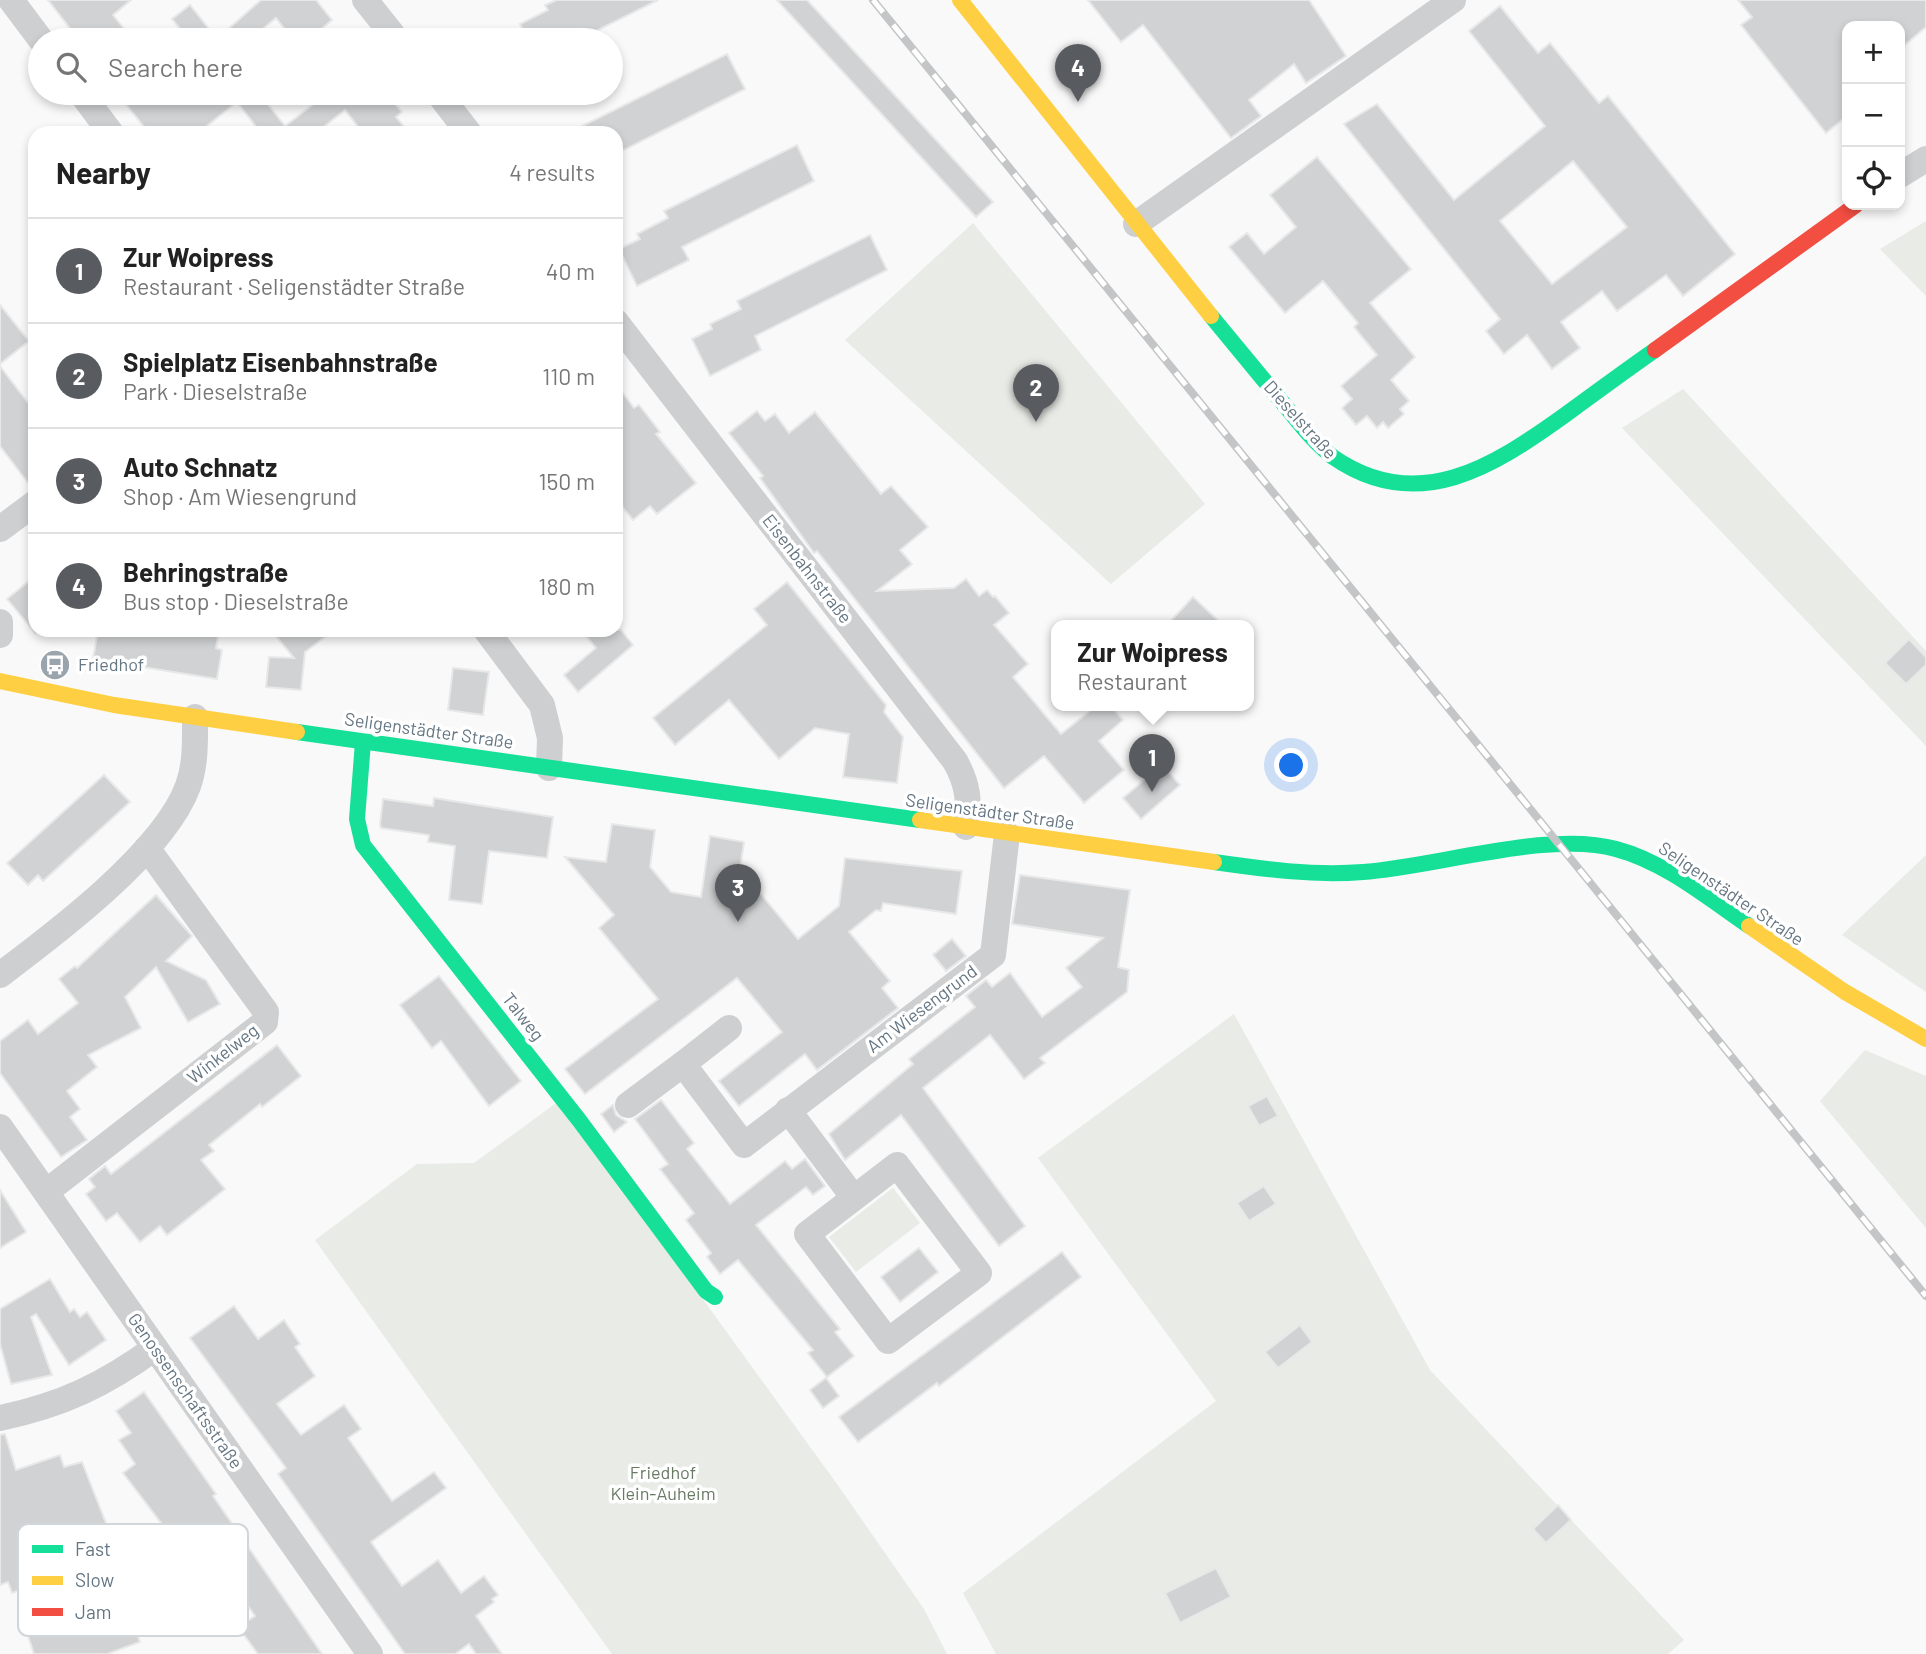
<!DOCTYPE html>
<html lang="en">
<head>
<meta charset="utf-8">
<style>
  body { margin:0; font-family:Barlow,sans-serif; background:#f6f6f6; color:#222 }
  .controls { position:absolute; right:21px; top:21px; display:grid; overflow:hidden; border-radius:14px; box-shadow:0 4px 10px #0003 }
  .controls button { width:63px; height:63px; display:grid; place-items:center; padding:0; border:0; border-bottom:2px solid #e0e0e0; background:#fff; color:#222; font:35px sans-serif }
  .you { position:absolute; left:1292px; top:766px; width:24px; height:24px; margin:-18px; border:5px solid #fff; border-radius:50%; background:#1a73e8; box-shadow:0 0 0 10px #1a73e833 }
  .badge { display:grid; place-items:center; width:46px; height:46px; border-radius:50%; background:#585c60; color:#fff; font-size:23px; font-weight:700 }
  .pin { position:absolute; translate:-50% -58px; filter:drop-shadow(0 2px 4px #0008) }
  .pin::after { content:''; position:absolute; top:37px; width:24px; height:21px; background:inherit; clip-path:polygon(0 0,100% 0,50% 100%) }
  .popup { position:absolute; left:1051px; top:620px; width:203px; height:91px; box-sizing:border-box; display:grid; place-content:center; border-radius:14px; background:#fff; filter:drop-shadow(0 2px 5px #0005); font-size:23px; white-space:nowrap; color:#767676 }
  .popup b { font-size:26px; color:#222 }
  .popup::after { content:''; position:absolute; left:50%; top:100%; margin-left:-14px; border:14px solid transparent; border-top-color:#fff }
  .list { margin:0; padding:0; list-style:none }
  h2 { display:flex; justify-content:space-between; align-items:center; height:91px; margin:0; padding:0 28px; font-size:30px }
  h2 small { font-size:23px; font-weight:400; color:#767676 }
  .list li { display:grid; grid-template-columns:46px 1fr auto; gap:21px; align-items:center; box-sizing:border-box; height:105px; padding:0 28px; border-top:2px solid #e0e0e0 }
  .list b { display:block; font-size:26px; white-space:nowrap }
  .list p { margin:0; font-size:23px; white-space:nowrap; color:#767676 }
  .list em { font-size:23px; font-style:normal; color:#767676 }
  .icon { flex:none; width:38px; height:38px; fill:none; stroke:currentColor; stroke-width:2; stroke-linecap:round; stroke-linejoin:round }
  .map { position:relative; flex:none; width:1926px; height:1654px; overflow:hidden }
  .search { position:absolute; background:#fff; box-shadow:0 4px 10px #0003; left:28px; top:28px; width:595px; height:77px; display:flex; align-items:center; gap:18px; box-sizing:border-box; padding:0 24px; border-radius:38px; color:#767676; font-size:26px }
  .panel { position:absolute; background:#fff; box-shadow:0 4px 10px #0003; left:28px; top:126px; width:595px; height:511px; border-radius:21px }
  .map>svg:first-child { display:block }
  .green { fill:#e8ebe6 }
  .building { fill:#d0d2d3; stroke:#e8e8e8; stroke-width:2; fill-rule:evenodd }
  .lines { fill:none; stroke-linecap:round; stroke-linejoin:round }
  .street { stroke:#cecfd0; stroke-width:26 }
  .fast { stroke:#16e098; stroke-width:16 }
  .slow { stroke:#ffcf43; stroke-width:16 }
  .jam { stroke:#f24e42; stroke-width:16 }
  .rail-casing { stroke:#c3c5c6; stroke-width:8 }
  .rail { stroke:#fff; stroke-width:5; stroke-dasharray:16; stroke-linecap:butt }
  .labels { text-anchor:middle; stroke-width:7; stroke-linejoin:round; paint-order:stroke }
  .street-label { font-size:18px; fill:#657683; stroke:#fff }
  .poi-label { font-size:18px; fill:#657683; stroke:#fff; text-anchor:start }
  .park-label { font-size:18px; fill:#687a64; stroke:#fff }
  .key { fill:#fff; stroke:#d1d6da; stroke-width:2 }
  .key-label { font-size:19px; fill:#657683 }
</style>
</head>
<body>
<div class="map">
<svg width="1926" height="1654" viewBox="0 0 1926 1654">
  <rect width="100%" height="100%" fill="#f9f9f9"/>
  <g class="green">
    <path d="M1926,221V296L1880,249Z"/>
    <path d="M973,223L1205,504L1111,584L845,340Z"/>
    <path d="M1683,389L1926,651V746L1622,428Z"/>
    <path d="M1926,855V992L1842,935Z"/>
    <path d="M1234,1014L1430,1370L1684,1640L1668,1654H996L963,1593L1216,1401L1038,1158Z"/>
    <path d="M1865,1050L1926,1076V1228L1820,1101Z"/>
    <path d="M559,1101L837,1484L924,1609L947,1654H612L315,1240L417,1164L474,1163Z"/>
    <path d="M893,1188L920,1223L856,1272L829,1237Z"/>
  </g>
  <g class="building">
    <path d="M48,0H131L113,15L133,40H79Z"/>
    <path d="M261,0H316L332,20L308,40H293L276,18L249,40H189L172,19L190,5L217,39Z"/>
    <path d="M557,0H658L578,40H528L520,24L548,10L545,5Z"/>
    <path d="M777,0H807L993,202L976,217Z"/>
    <path d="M1088,0H1309L1346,56L1306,83L1294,64L1249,100L1261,116L1231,138L1143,25L1121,42Z"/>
    <path d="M1738,0H1926V27L1900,49V26H1847V116L1826,133L1741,25L1752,17Z"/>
    <path d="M1500,6L1538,53L1550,43L1599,103L1608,96L1735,254L1683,296L1666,275L1617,311L1602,291L1561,322L1580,348L1552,369L1527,335L1504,354L1486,331L1500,319L1344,124L1377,104L1454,200L1545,126L1469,31ZM1573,161L1627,227L1552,284L1500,221Z"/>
    <path d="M727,54L745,89L616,154V133H568Z"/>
    <path d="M117,93H259L285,126L328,93H386L402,112L396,117L409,133H363L345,110L316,133H261L237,102L198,133H149Z"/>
    <path d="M797,145L814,181L682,247L689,260L637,286L619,249L640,239L637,234L668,218L664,211Z"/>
    <path d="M1317,157L1411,269L1370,303L1415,357L1391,380L1409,401L1400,409L1404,414L1388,428L1383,422L1377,428L1367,416L1356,425L1342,408L1352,399L1341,386L1377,355L1354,327L1358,323L1323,281L1285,313L1229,247L1247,233L1264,254L1296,227L1270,195Z"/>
    <path d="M870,235L887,270L755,336L761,350L710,376L692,339L712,329L710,324L741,309L737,301Z"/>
    <path d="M0,305L29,341L0,364Z"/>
    <path d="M0,366L35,412V488H32L0,446Z"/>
    <path d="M616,384L634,408L639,405L660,432L656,434L696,483L657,514L650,506L633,520L616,499Z"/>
    <path d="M757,411L765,421L775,414L789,433L815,412L881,494L891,486L928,527L900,550L912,564L877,591L954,588L966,579L979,596L987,590L993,597L995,596L1009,613L994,625L1028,664L1013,677L1061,734L1096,706H1111L1123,720L1099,741L1124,770L1084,803L1044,756L1004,788L817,551L814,553L760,478L763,476L729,433Z"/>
    <path d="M35,576V633L7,599Z"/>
    <path d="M787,582L886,705L884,712L903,737L897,783L843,777L849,734L815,728L779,759L729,700L675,745L653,718L767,625L754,609Z"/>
    <path d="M1193,597L1224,626H1166Z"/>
    <path d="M98,630H219L216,648L222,650L217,679L93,659Z"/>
    <path d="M271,630H334L305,652L301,690L266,687L269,657L294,658Z"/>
    <path d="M581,630H621L633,645L578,692L564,675L596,648Z"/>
    <path d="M1909,639L1926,657V665L1906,684L1885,663Z"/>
    <path d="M453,668L489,672L483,715L448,710Z"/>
    <path d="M1162,765L1180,785L1141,819L1123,798Z"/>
    <path d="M104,775L130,802L43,881L38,875L28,885L7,863Z"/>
    <path d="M434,798L553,817L547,858L489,851L482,904L449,900L455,846L428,842L429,835L381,828L380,824L383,799L433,806Z"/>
    <path d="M612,824L655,830L650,867L671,892L701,897L710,836L744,842L740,869L798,939L839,906L845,858L962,871L956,914L883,903L881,911L876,910L849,932L890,981L882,988L898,1008L817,1070L805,1054L739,1106L719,1081L782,1032L737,978L585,1094L565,1069L658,999L599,928L614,915L565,857L606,862Z"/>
    <path d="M1020,875L1130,890L1118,967L1129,970L1127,992L1040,1058L1045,1063L1024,1079L990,1035L923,1088L1025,1226L999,1246L901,1115L845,1160L829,1134L913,1064L909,1059L975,1007L966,996L986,980L992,987L1010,973L1042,1017L1082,987L1066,968L1103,938L1012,924Z"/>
    <path d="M156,895L192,936L166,961L206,980L220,1004L188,1022L156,967L125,997L141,1028L88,1055L97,1067L67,1091L80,1109L70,1117L87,1140L61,1157L0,1073V1041L28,1020L38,1034L78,1003L59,979L75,966L77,968Z"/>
    <path d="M952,939L966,956L946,971L933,955Z"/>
    <path d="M439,976L521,1081L489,1106L441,1041L432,1048L400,1005Z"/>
    <path d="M277,1045L301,1076L262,1107L260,1104L209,1145L214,1151L201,1160L225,1189L167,1235L160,1226L140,1242L117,1213L106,1221L86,1194L95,1187L89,1179L105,1166L111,1174Z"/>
    <path d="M1267,1096L1278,1116L1259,1126L1248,1106Z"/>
    <path d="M661,1100L694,1143L687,1149L730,1204L785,1161L792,1169L805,1159L825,1186L813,1195L806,1187L756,1225L840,1329L835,1332L854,1356L827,1377L808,1353L813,1350L738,1260L720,1274L707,1257L711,1253L686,1220L694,1213L660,1169L668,1164L635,1119Z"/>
    <path d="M613,1105L616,1115L627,1122L614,1132L601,1114Z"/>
    <path d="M1264,1186L1276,1204L1249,1221L1237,1203Z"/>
    <path d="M0,1190L26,1232L0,1248Z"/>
    <path d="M919,1248L938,1272L900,1302L881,1277Z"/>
    <path d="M1062,1252L1081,1277L939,1386L937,1383L858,1442L839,1417Z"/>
    <path d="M50,1279L70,1312L74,1309L80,1317L87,1312L106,1340L69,1365L36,1314L31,1317L52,1375L11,1384L0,1344V1309Z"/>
    <path d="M234,1306L258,1339L284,1320L300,1344L295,1347L315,1376L277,1404L301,1435L344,1405L361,1429L348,1438L392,1501L434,1472L446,1488L371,1542L402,1586L438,1560L461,1593L484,1576L498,1595L492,1599L494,1602L476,1616L502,1654H476L469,1644L455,1654H405L278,1474L286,1468L190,1338Z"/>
    <path d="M1300,1325L1312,1342L1278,1368L1265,1352Z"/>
    <path d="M826,1378L839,1396L823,1408L810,1390Z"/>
    <path d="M144,1392L216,1494L213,1496L322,1654H258L238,1627L255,1616L196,1531L152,1561L157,1570L138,1583L125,1556L165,1528L123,1473L135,1464L119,1440L131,1433L116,1411Z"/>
    <path d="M5,1434L16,1470L60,1455L64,1467L82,1462L119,1556L12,1593L8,1582L0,1585V1435Z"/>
    <path d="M1558,1505L1571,1520L1546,1543L1533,1529Z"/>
    <path d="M1216,1568L1231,1597L1180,1623L1165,1593Z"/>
    <path d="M134,1594L145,1627L136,1630L140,1642L107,1654H34L26,1630Z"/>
  </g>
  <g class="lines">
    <g class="street">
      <path d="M11,0L41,40"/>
      <path d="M365,0L397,40"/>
      <path d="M81,93L111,133"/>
      <path d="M438,93L469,133"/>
      <path d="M1900,175L1926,159"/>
      <path d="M1136,224L1453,0"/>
      <path d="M616,322L955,761C968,784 970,802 966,827"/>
      <path d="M0,529L35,503"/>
      <path d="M0,622V635"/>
      <path d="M486,630L542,705L550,738L549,768"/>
      <path d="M0,975C56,933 164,852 188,786C196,764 195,740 195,717"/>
      <path d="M683,1064L729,1028"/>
      <path d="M628,1105L683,1064L744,1145L993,955L1007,834"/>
      <path d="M788,1110L854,1198L897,1165L979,1273L888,1341L807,1234L854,1198"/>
      <path d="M0,1127L370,1654"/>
      <path d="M46,1192L265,1022L266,1012L147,848"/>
      <path d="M0,1418C62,1405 104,1385 155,1348"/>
    </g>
    <g class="fast">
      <path d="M1211,316C1235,345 1259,374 1282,402C1298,421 1313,442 1333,457C1418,516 1494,466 1565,415C1595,393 1625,371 1655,350"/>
      <path d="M297,732L920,820"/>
      <path d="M363,742L357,819L363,845L579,1120L706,1291L715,1297"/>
      <path d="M1214,862C1263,869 1313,876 1363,872C1435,867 1550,830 1616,849C1665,862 1708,898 1749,926"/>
    </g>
    <g class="slow">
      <path d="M960,0L1211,316"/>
      <path d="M0,681L114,705L297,732"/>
      <path d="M920,820L1214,862"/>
      <path d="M1749,926L1845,992L1926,1039"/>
    </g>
    <path class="jam" d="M1655,350L1856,205"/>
    <g class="rail-casing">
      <path id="rail" d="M873,0L1926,1296"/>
    </g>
    <use href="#rail" class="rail"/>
  </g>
  <defs>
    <g id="bus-disc" transform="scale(1.575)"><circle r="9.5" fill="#99a4ac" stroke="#fff"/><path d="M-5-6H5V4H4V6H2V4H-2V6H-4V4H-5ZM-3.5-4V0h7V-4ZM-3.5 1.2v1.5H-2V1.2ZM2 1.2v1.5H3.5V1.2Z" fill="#fff"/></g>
  </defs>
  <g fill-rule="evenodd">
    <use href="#bus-disc" x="55" y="665"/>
  </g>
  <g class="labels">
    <g class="street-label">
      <text transform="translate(1300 420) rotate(48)" y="6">Dieselstraße</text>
      <text transform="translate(807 569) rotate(52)" y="6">Eisenbahnstraße</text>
      <text transform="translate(429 731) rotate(8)" y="6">Seligenstädter Straße</text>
      <text transform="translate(990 812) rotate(8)" y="6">Seligenstädter Straße</text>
      <text transform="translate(1731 894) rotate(34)" y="6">Seligenstädter Straße</text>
      <text transform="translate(922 1009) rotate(-37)" y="6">Am Wiesengrund</text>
      <text transform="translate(523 1017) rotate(52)" y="6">Talweg</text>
      <text transform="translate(223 1054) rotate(-38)" y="6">Winkelweg</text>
      <text transform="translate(185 1391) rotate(55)" y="6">Genossenschaftsstraße</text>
    </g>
    <g class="poi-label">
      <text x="78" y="671">Friedhof</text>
    </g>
    <g class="park-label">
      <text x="663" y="1479">Friedhof<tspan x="663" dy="21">Klein-Auheim</tspan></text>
    </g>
  </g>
  <rect x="18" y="1524" width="230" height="112" rx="10" class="key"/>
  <rect x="32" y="1545" width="31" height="8" fill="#16e098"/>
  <rect x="32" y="1576" width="31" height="9" fill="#ffcf43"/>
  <rect x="32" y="1608" width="31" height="8" fill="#f24e42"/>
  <g class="key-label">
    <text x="75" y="1556">Fast</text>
    <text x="75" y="1587">Slow</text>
    <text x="75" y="1619">Jam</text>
  </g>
</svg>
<div class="controls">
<button>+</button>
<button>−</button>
<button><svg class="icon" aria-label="locate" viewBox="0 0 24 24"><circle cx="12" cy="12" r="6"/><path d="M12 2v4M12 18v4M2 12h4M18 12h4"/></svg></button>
</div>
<div class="you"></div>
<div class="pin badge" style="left:1152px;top:792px">1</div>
<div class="popup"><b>Zur Woipress</b>Restaurant</div>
<div class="pin badge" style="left:1036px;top:422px">2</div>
<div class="pin badge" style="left:738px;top:922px">3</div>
<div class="pin badge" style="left:1078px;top:102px">4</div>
<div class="search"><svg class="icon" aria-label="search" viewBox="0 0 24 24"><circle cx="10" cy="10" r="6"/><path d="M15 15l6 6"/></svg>Search here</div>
<section class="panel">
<h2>Nearby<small>4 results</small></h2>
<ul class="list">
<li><span class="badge">1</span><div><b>Zur Woipress</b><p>Restaurant · Seligenstädter Straße</p></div><em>40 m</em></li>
<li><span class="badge">2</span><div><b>Spielplatz Eisenbahnstraße</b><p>Park · Dieselstraße</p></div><em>110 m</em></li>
<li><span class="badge">3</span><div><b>Auto Schnatz</b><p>Shop · Am Wiesengrund</p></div><em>150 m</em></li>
<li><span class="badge">4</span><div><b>Behringstraße</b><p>Bus stop · Dieselstraße</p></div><em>180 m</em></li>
</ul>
</section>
</div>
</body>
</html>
